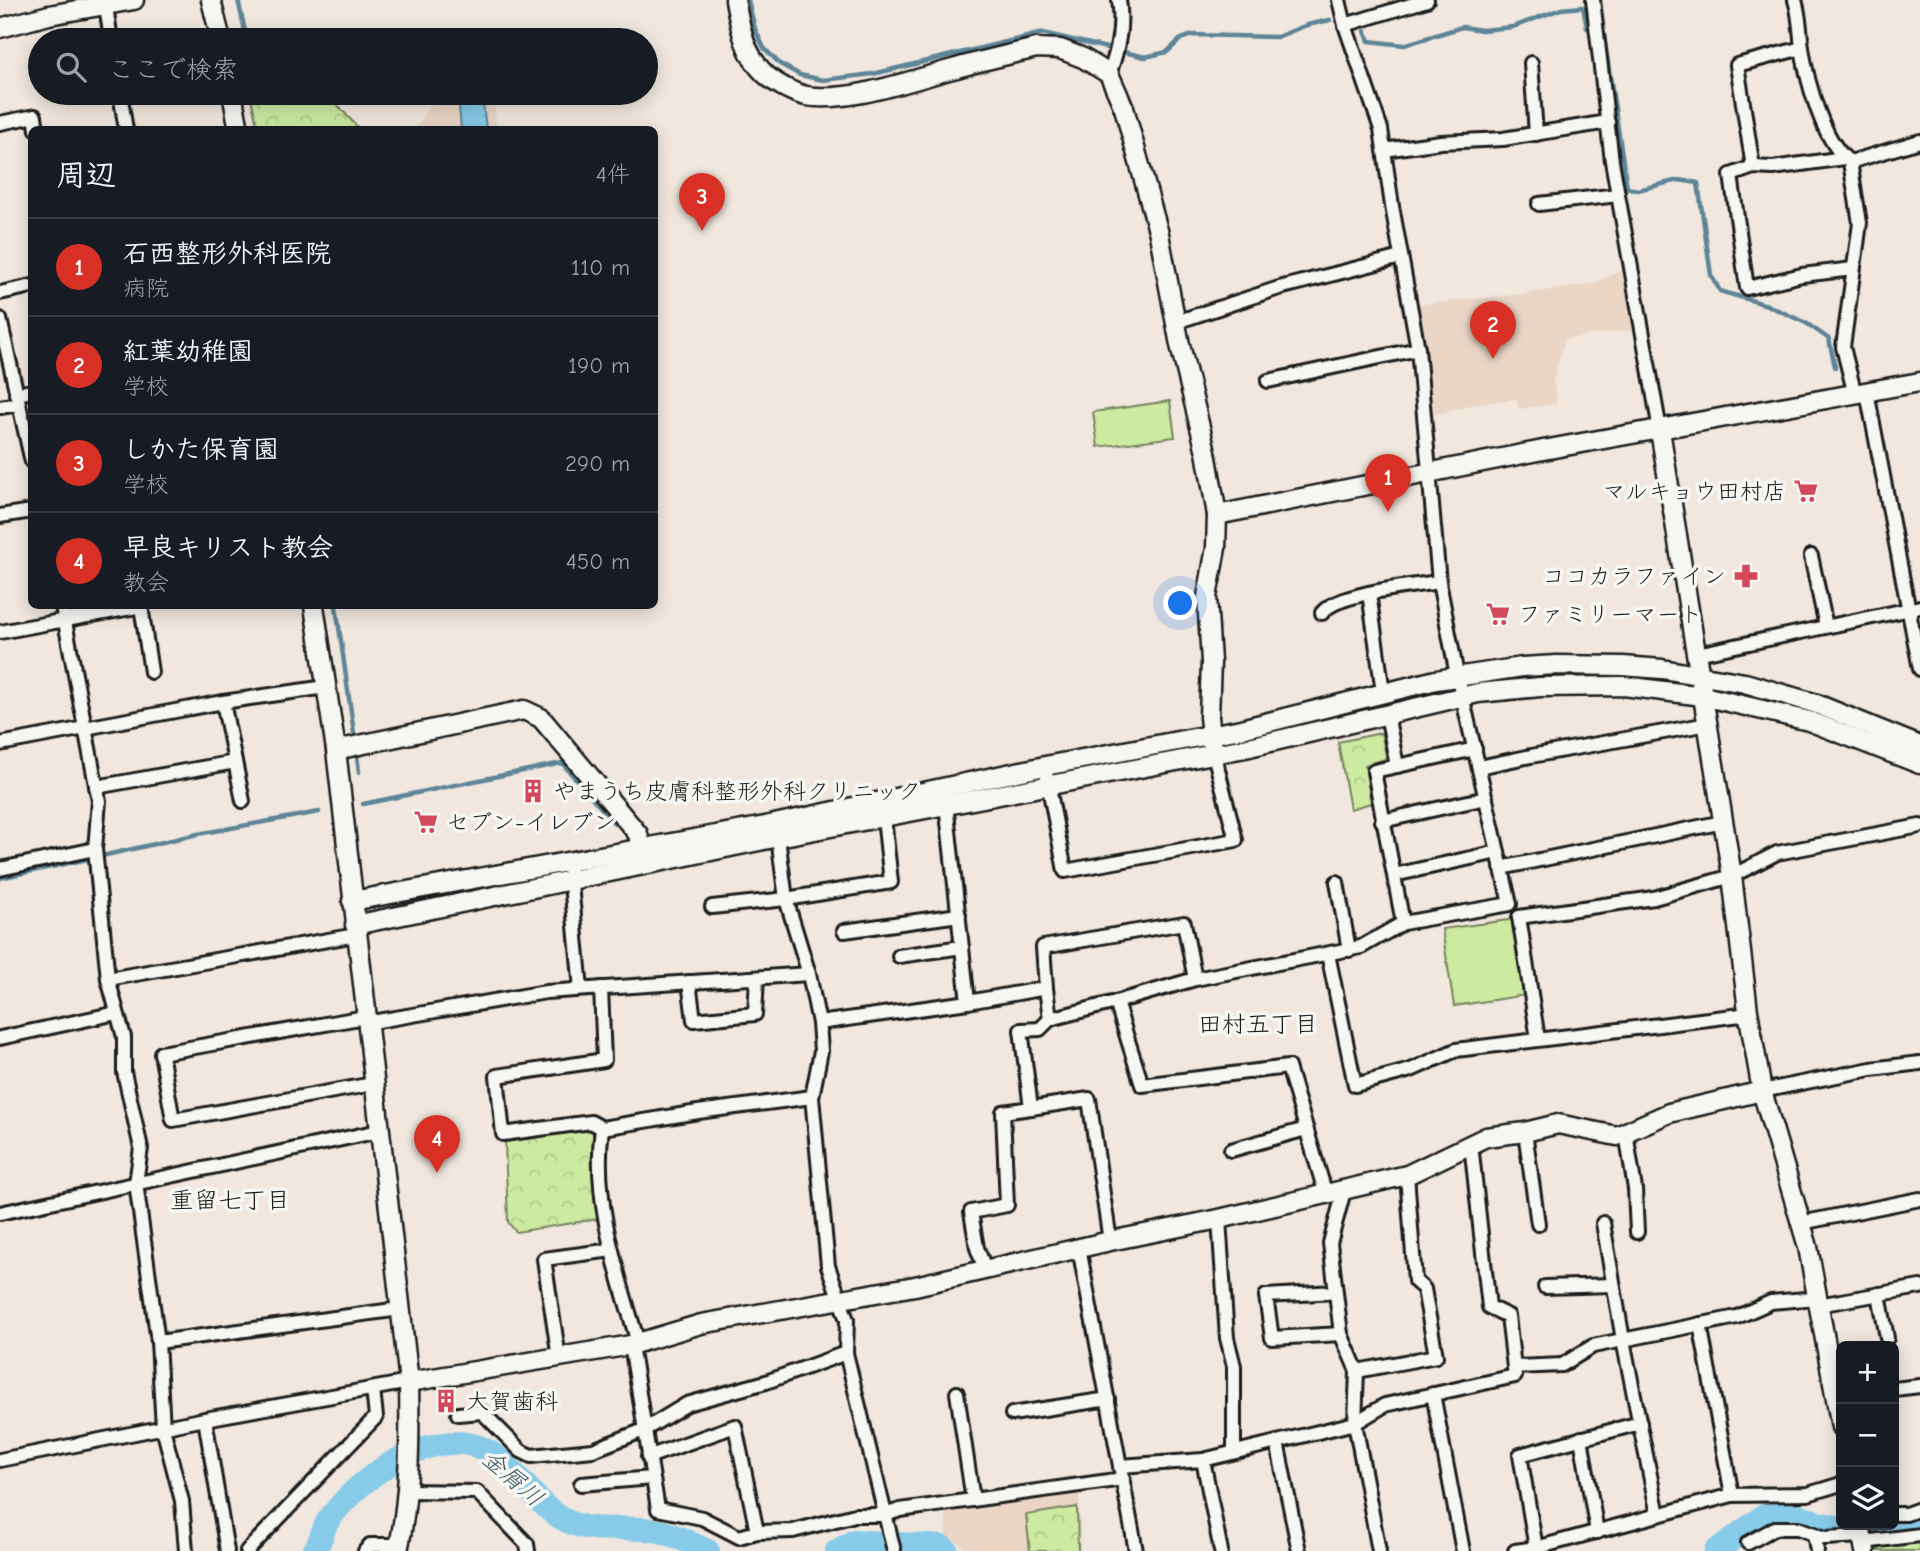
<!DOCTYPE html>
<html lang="ja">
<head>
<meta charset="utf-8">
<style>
  body { margin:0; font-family:"Comic Neue","Klee One",sans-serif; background:#20242c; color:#f1f3f6 }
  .controls { position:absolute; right:21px; bottom:21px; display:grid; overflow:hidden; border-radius:10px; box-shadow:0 4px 18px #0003 }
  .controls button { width:63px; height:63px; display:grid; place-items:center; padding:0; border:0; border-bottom:2px solid #363941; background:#171b24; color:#f1f3f6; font:35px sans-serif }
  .you { position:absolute; left:1181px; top:604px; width:24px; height:24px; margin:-18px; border:5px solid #fff; border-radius:50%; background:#1a73e8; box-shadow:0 0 0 10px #1a73e833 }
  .badge { display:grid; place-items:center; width:46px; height:46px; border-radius:50%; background:#d93025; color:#fff; font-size:23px; font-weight:700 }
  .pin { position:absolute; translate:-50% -58px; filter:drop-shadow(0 2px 4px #0008) }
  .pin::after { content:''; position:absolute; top:37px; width:24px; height:21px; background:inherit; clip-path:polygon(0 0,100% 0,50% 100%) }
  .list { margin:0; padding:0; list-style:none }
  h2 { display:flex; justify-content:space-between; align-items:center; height:91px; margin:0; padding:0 28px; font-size:30px }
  h2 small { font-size:23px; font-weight:400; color:#9ea1a6 }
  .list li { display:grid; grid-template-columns:46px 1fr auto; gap:21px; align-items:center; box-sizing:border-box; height:98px; padding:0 28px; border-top:2px solid #363941 }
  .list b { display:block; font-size:26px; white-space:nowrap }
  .list p { margin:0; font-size:23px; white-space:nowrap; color:#9ea1a6 }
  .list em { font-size:23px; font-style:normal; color:#9ea1a6 }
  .icon { flex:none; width:38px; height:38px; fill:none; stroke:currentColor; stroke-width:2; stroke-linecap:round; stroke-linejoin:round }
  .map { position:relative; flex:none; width:1920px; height:1551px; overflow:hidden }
  .search { position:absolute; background:#171b24; box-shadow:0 4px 18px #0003; left:28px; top:28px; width:630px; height:77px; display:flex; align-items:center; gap:18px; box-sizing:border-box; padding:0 24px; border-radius:38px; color:#9ea1a6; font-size:26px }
  .panel { position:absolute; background:#171b24; box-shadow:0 4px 18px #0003; left:28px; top:126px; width:630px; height:483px; border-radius:10px }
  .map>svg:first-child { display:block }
  .built { fill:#ebd6c6 }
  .park { fill:url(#park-crowns); stroke:#74835e; stroke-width:2 }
  .pitch { fill:#cdeaa1; stroke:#74835e; stroke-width:2 }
  .water { fill:url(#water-ripples); stroke:#5d8597; stroke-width:2 }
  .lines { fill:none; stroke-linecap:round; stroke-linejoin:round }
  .stream { stroke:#5d8597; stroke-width:4.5 }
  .river { stroke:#88cbe9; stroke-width:24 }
  .street-casing { stroke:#1c1c1c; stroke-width:18 }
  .secondary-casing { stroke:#1c1c1c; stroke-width:23 }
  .street { stroke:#f6f6f2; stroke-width:12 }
  .secondary { stroke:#f6f6f2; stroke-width:18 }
  .labels { text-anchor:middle; stroke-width:7; stroke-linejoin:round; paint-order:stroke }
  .poi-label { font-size:23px; fill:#1c1c1c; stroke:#f6f6f2; text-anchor:start }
  .neighbourhood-label { font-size:24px; fill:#1c1c1c; stroke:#f6f6f2 }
  .water-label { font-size:24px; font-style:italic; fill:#425964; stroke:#f6f6f2 }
</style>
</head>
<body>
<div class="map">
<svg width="1920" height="1551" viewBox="0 0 1920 1551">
  <defs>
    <pattern id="park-crowns" width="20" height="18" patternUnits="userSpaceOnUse" patternTransform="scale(1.75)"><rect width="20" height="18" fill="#cdeaa1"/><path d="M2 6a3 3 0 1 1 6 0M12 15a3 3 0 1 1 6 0" fill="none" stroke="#afc88a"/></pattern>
    <pattern id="water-ripples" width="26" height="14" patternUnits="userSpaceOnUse" patternTransform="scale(1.75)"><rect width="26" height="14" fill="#88cbe9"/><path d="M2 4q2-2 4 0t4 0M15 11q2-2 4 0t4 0" fill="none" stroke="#75aec7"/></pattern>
  </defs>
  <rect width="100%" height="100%" fill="#f1e7de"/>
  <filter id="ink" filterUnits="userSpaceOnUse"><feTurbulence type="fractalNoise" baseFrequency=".0143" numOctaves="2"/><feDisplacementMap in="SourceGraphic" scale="14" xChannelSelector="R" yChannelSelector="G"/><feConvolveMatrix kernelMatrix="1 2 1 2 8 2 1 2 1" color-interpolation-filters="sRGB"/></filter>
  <g filter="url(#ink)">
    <g class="built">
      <path d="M493,93L497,129L415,130L433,100Z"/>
      <path d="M1624,269L1636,330L1565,339L1553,380L1557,404L1518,409L1517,399L1476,404L1433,415L1419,304L1515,295L1592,284Z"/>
      <path d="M1079,1491L1080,1551H966L960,1544L946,1536V1509Z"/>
    </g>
    <g class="park">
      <path d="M250,93H327L359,129H258Z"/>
      <path d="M1381,733L1386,755L1385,759L1365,765L1371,803L1350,809L1338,742Z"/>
      <path d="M591,1129L595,1137L598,1219L516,1232L508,1222L505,1142Z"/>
      <path d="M1077,1507L1078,1551H1030L1026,1515Z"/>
      <path d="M1920,1541V1551H1877L1884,1545Z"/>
    </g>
    <g class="pitch">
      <path d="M1170,401L1175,437L1098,447L1093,412Z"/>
      <path d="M1516,919L1526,995L1454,1006L1442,929Z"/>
    </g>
    <path class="water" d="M483,103L486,129H461L459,106Z"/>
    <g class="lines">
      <g class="stream">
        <path d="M238,0L245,31"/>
        <path d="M748,0L755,29L764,48L780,64L800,75L823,80L873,74L1043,33L1145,57L1167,52L1181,39L1192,35L1277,37L1307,25L1330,20"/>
        <path d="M1365,31L1369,41L1404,45L1462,27L1482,30L1513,27L1561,9L1583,7L1587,28"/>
        <path d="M1604,36L1627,188L1638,190L1679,180L1698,183L1711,275L1720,291L1767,305L1806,323L1829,339L1835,367"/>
        <path d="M336,606L354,733"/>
        <path d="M357,755L359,772"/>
        <path d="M363,804L562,763L615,824"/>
        <path d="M102,856L198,834L319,812"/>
        <path d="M0,878L88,859"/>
      </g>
      <g class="river">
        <path d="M314,1551C322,1541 322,1528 330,1518C361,1475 441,1418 494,1455C522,1475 540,1512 574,1524C601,1533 631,1525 659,1531C676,1535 692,1544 708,1551"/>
        <path d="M837,1551L854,1541L942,1547L947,1551"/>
        <path d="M1716,1551L1764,1516L1796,1514L1818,1523L1846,1529L1920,1527"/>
      </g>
      <g class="street-casing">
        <g id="street">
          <path d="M1339,0L1345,25L1381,129L1392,206L1418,349L1439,582L1455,665L1510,904L1403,923L1374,771L1397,766L1387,714"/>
          <path d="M1593,0L1612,161L1660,430"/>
          <path d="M1795,0C1800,16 1800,32 1802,48C1807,81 1823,143 1850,162L1860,223L1843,347L1855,395"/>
          <path d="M106,6L111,40"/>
          <path d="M1345,25L1427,0"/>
          <path d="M1531,63L1536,134"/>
          <path d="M1109,74C1118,51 1123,25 1119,0"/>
          <path d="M120,93L126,130"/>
          <path d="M0,123L35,116L37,130"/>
          <path d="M1384,150L1441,142L1503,139L1608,122"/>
          <path d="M1844,158L1773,168L1753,167L1731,175L1747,288L1802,275L1853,269"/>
          <path d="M1850,162L1920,141"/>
          <path d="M1753,167L1737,65L1802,48"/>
          <path d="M1539,204L1618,195"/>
          <path d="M0,293L32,286"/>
          <path d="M0,319L32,462"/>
          <path d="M1176,322L1279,288L1401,257"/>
          <path d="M1268,381L1418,349"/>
          <path d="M1867,392L1920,669"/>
          <path d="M16,394L32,391"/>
          <path d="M0,407L19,404"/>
          <path d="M0,516L32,511"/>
          <path d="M1811,556L1826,626"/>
          <path d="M1369,593L1383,692"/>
          <path d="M62,606L99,801L95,849L108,979L124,1037V1072L141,1148L136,1183L158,1342L163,1428L182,1501L186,1551"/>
          <path d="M141,606L151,672"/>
          <path d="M1322,613C1336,593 1413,586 1439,582"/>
          <path d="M0,632L142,606"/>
          <path d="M1697,654L1920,607"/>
          <path d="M223,702L243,801"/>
          <path d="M0,744L223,702L326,687"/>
          <path d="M1397,766L1475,749"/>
          <path d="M1479,767L1531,756L1708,724"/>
          <path d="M1047,777L1065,871L1236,840L1214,754"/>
          <path d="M96,787L235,762"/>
          <path d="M1382,821L1486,798"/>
          <path d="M777,830L786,899L809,974L819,1023L821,1051L812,1097L828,1266L847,1320L846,1353L894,1551"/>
          <path d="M569,863L581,989"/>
          <path d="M1501,868L1723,822"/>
          <path d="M0,869L95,849"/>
          <path d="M1394,875L1498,852"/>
          <path d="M1337,882L1349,950"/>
          <path d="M712,907L786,899L891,882L884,818"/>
          <path d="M844,931L959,915"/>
          <path d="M1328,954L1355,1085L1411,1070L1456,1050L1749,1014"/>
          <path d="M899,956L962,947"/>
          <path d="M108,979L356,935"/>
          <path d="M689,982L694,1020L755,1014L757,978"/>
          <path d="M601,988L604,1060L497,1076L503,1134L591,1122L602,1128L698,1112L812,1097"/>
          <path d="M1046,988L1050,1019L1116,1002L1195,979L1361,947L1403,923"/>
          <path d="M968,1002L1046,988L1043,947L1184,923L1195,979"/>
          <path d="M1116,1002L1142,1085L1288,1067L1326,1195"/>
          <path d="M365,1017L161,1053L173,1120L373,1084"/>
          <path d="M366,1023L546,992L809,974"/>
          <path d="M819,1023L968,1002L946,804"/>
          <path d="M0,1038L117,1013"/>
          <path d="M1538,1039L1519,917L1654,898L1732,876L1777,853L1920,826"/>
          <path d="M1762,1091L1871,1069L1920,1063"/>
          <path d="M1031,1108L1089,1099L1110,1241"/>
          <path d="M602,1128C592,1202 618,1273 638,1343"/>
          <path d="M1525,1132L1538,1224"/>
          <path d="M1626,1133L1635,1189L1637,1232"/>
          <path d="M1231,1150L1306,1129"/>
          <path d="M1344,1191L1330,1243L1341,1334L1357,1371L1355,1423L1379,1551"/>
          <path d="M0,1213L379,1131"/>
          <path d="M1219,1219L1227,1338L1234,1366V1452"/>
          <path d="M1603,1223L1623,1340L1658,1515"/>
          <path d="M1801,1223L1920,1199"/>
          <path d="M1079,1248L1136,1551"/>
          <path d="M985,1269L977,1248L971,1212L1007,1205L1003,1112L1031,1108L1021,1030L1040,1029L1050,1019"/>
          <path d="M1545,1287L1613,1285"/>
          <path d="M1336,1292L1266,1296L1272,1338L1341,1334"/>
          <path d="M1879,1294L1887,1338"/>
          <path d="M1818,1305L1920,1287"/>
          <path d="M1700,1324L1732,1495"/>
          <path d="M158,1342L400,1309"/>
          <path d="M631,1345L658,1509L702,1518L739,1537L757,1532L793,1531L855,1515H885L900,1510L1123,1479"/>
          <path d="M559,1358L544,1259L612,1250"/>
          <path d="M1514,1367L1562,1365L1593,1346L1737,1317L1771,1302L1817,1298"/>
          <path d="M1357,1371L1436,1356L1424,1289L1415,1281L1407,1175"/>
          <path d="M1894,1389L1920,1386"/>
          <path d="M957,1393L973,1500"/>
          <path d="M1433,1394L1463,1551"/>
          <path d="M458,1414L482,1412L521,1451L531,1456L593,1450L644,1430L687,1404L766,1382L846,1353"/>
          <path d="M1012,1414L1108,1399"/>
          <path d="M205,1419L227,1551"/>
          <path d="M1581,1438L1597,1532"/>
          <path d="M1277,1442L1299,1551"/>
          <path d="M648,1457L735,1426L757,1532"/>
          <path d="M0,1460L205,1419L409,1382"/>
          <path d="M1203,1460L1221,1551"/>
          <path d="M1120,1466L1203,1460L1355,1423L1385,1405L1515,1376L1508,1316L1489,1307L1471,1144"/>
          <path d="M581,1484L652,1478"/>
          <path d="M407,1491L477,1492L527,1544L528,1551"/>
          <path d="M1894,1514H1906L1920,1509"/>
          <path d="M1814,1534L1817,1551"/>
          <path d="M1863,1542L1920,1535"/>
          <path d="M1748,1543L1775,1528H1798L1825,1538L1862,1536"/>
          <path d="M1536,1548L1520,1455L1640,1423"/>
          <path d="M247,1551L376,1417L373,1389"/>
          <path d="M365,1551L370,1545H399"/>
          <path d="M1515,1551L1536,1548L1732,1495L1808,1494L1841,1484"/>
        </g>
      </g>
      <g class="secondary-casing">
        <g id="secondary">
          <path d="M211,0L221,40"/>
          <path d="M735,0C740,26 744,53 764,73C774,83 793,93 806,96C849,103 911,80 953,69C980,61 1008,55 1036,48L1060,49L1083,58L1109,74L1124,108L1159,234L1180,345L1206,452L1217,515L1216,548L1207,597L1211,662L1209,717L1212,743"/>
          <path d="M0,28L49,15L134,0"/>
          <path d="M232,93L239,130"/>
          <path d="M1660,430L1732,876L1748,1011L1762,1091L1808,1247L1841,1427"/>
          <path d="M1217,515L1543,450L1920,382"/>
          <path d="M314,606L336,750L409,1382C410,1439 410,1496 398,1551"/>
          <path d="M336,750L524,710L541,718L638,834L641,848"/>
          <path d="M352,901L765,826L1045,766L1241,729L1436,680L1522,667L1557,665L1623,666L1662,669L1745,683L1814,703L1920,746"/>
          <path d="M355,925L778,837L1245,748L1478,693L1540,687L1624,686L1703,696L1809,721L1920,764"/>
          <path d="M409,1382L631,1345L701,1324L915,1286L1110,1241L1219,1219L1407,1175L1486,1137L1525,1132L1558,1124L1617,1136L1669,1113L1762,1091"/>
          <path d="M1860,1525L1865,1551"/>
        </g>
      </g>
      <use href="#street" class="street"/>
      <use href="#secondary" class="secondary"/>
    </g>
  </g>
  <defs>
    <g id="supermarket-bare" transform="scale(1.89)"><path d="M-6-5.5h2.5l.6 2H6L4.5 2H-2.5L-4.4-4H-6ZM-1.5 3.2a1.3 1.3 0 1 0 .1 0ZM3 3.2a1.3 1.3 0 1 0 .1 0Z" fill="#d1495b" stroke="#f6f6f2" stroke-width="2.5" paint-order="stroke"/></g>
    <g id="pharmacy-bare" transform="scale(1.89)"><path d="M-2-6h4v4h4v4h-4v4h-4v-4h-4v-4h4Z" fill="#d1495b" stroke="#f6f6f2" stroke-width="2.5" paint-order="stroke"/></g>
    <g id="building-bare" transform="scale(1.89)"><path d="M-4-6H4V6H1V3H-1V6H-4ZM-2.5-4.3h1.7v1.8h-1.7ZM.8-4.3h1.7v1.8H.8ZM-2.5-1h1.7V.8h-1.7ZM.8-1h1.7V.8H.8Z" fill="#d1495b" stroke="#f6f6f2" stroke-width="2.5" paint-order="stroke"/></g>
  </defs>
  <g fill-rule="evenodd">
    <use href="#supermarket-bare" x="1806" y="491"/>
    <use href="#pharmacy-bare" x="1746" y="576"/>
    <use href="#supermarket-bare" x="1498" y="614"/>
    <use href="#building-bare" x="533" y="791"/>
    <use href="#supermarket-bare" x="426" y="822"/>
    <use href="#building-bare" x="446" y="1401"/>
  </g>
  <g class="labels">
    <g class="poi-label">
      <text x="1786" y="499" text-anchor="end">マルキョウ田村店</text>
      <text x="1726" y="584" text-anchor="end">ココカラファイン</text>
      <text x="1518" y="622">ファミリーマート</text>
      <text x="553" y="799">やまうち皮膚科整形外科クリニック</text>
      <text x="446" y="830">セブン-イレブン</text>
      <text x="466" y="1409">大賀歯科</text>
    </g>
    <g class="neighbourhood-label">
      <text x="1258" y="1032">田村五丁目</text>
      <text x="230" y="1208">重留七丁目</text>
    </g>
    <g class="water-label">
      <text transform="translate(513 1478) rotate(41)" y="8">金屑川</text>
    </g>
  </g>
</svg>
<div class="controls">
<button>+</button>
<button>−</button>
<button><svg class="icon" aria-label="layers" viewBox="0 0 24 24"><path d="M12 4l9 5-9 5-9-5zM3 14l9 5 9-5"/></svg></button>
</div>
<div class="you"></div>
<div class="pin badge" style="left:1388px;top:512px">1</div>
<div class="pin badge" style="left:1493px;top:359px">2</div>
<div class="pin badge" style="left:702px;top:231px">3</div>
<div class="pin badge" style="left:437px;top:1173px">4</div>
<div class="search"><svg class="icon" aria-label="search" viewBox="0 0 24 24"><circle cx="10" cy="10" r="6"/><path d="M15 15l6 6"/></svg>ここで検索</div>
<section class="panel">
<h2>周辺<small>4件</small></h2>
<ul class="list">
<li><span class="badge">1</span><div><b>石西整形外科医院</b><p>病院</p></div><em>110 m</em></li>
<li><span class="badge">2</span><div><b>紅葉幼稚園</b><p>学校</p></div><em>190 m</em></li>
<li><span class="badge">3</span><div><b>しかた保育園</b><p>学校</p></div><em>290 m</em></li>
<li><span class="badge">4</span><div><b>早良キリスト教会</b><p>教会</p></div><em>450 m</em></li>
</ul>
</section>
</div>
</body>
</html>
